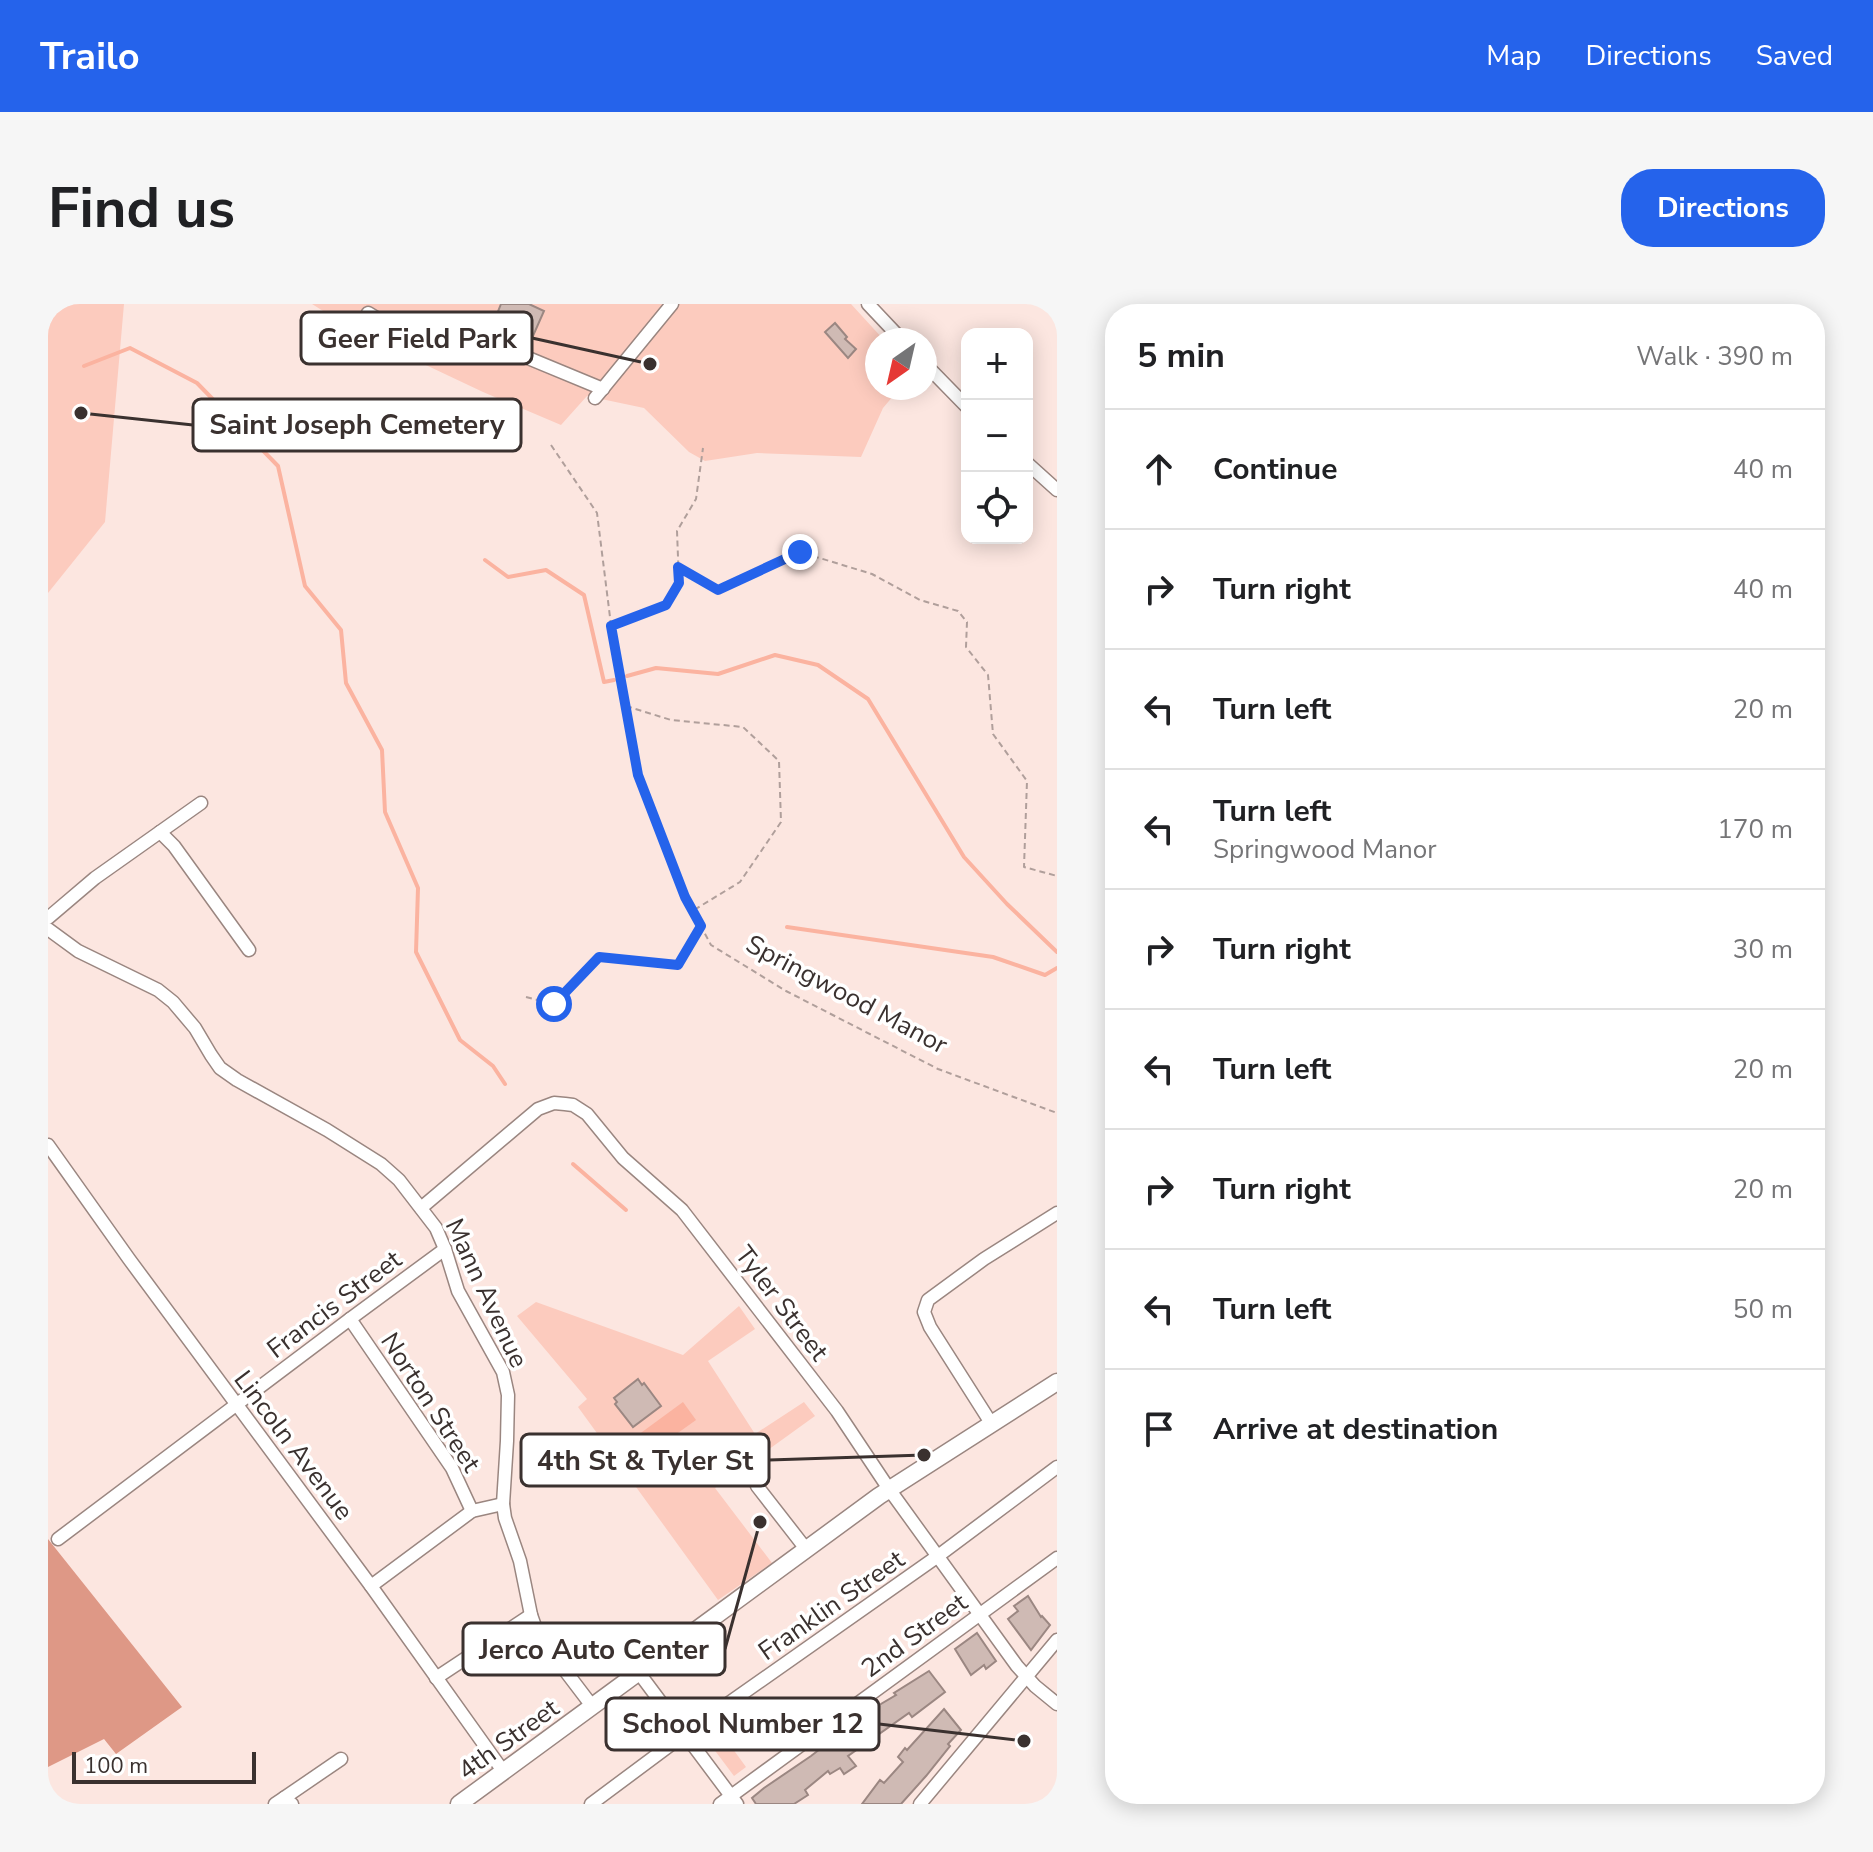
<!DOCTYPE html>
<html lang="en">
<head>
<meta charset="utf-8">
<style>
  body { margin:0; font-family:"Nunito Sans",sans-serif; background:#f6f6f6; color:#202124 }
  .controls { position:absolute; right:24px; top:24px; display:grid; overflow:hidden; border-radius:16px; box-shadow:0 4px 20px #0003 }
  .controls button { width:72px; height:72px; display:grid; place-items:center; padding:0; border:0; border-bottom:2px solid #e0e0e0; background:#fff; color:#202124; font:40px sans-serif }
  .compass { position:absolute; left:817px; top:24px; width:72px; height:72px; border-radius:50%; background:#fff; box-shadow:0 4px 20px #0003; rotate:214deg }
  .scale { position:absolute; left:24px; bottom:20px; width:184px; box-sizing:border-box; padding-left:8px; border:4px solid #3a312f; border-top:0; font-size:22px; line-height:28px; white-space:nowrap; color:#3a312f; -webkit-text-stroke:6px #fff; paint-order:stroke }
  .stop { position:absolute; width:24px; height:24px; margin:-18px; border:6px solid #2563eb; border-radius:50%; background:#fff }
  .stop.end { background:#2563eb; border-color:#fff; box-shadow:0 2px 8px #0008 }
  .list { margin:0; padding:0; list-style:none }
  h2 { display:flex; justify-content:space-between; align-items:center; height:104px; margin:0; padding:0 32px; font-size:34px }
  h2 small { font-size:26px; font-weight:400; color:#757577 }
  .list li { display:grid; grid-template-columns:52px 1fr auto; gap:24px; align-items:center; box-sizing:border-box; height:120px; padding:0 32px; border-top:2px solid #e0e0e0 }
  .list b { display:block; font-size:30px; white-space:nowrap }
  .list p { margin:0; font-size:26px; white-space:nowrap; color:#757577 }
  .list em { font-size:26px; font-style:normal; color:#757577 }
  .icon { flex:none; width:44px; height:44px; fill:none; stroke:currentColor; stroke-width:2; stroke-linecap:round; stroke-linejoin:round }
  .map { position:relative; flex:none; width:1009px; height:1500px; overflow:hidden; border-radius:32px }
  header { display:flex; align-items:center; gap:48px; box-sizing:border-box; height:112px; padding:0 40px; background:#2563eb; color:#fff }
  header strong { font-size:38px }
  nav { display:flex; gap:44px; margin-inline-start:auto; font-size:28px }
  .intro { display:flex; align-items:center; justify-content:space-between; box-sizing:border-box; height:192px; padding:0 48px }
  h1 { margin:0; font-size:56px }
  .button { padding:20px 36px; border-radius:32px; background:#2563eb; color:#fff; font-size:28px; font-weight:700 }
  main { display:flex; gap:48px; padding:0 48px }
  aside { flex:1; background:#fff; border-radius:32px; box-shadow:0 4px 20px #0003 }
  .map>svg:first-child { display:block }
  .green { fill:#fccbbe }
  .forest { fill:#de9886 }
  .water { fill:#fbb3a0 }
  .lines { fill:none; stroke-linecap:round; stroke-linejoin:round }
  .stream { stroke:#fbb3a0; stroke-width:4 }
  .building { fill:#cfbab4; stroke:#9b8782; stroke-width:2 }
  .minor-casing { stroke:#9a8680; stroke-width:15 }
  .major-casing { stroke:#9a8680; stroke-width:19 }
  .path { stroke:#b09f9b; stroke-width:2; stroke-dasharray:6 4; stroke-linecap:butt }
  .minor { stroke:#fff; stroke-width:12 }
  .major { stroke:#fff; stroke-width:16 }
  .route { stroke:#2563eb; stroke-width:10 }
  .labels { text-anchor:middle; stroke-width:7; stroke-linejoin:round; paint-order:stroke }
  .street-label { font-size:26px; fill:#3a312f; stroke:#fff }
  .leader { fill:none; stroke:#3a312f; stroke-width:3 }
  .callout-dot { fill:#3a312f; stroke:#fff; stroke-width:3 }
  .callout { fill:#fff; stroke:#3a312f; stroke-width:3 }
  .callout-label { font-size:28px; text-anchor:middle; font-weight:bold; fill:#3a312f }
</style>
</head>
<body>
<header>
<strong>Trailo</strong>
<nav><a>Map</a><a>Directions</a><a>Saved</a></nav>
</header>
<div class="intro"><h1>Find us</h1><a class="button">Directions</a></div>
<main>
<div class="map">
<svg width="1009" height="1500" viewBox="0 0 1009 1500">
  <rect width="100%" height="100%" fill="#fce6e0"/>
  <g class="green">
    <path d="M0,0H76L57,218L0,289Z"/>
    <path d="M264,0H803L836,36H829V84H852L835,104L813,153L709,149L657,157L641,148L596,104L539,92L513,121L435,88L310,29Z"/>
    <path d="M488,998L635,1051L691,1002L707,1025L660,1057L707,1130L756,1098L767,1112L667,1184L724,1259L670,1296L530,1103L539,1095L469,1012Z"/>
    <path d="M666,1419L698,1463L686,1472L653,1428Z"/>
  </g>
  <path class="forest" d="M0,1235L134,1403L68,1450L56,1435L0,1463Z"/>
  <path class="water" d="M635,1098L648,1116L620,1136L633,1155L616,1167L590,1131Z"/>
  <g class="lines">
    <g class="stream">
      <path d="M36,62L82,44L149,79L230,162L257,282L293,326L298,379L334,446L337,508L370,584L368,648L412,736L445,762L457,780"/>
      <path d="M437,256L460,273L498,266L536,291L556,378L566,376"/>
      <path d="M579,372L608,364L670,370L727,351L770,361L820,395L916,553L959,600L1009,648"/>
      <path d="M739,623L945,653L997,671L1009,664"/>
      <path d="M525,860L578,906"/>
    </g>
  </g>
  <g class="building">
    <path d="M453,0H481L496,7L485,32L447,15Z"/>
    <path d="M787,19L799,33L797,35L808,45L800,54L777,28Z"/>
    <path d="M590,1075L594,1081L596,1079L613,1102L585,1123L567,1100L569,1098L566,1094Z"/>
    <path d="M980,1292L993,1313L994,1312L1002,1321L983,1346L960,1315L970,1307L966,1302Z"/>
    <path d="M929,1329L948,1357L938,1365L936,1361L923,1371L907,1345Z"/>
    <path d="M881,1367L897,1388L864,1413L861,1409L800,1452L808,1462L796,1470L792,1464L782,1470L780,1467L757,1486L760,1491L746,1500H708L704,1494L716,1484L763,1452L821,1407L848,1391L846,1389Z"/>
    <path d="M896,1405L913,1426L900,1440L902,1442L878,1472L853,1500H814L832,1476L836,1479L855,1458L850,1453L857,1444L859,1446Z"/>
  </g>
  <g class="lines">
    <g class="minor-casing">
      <g id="minor">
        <path d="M820,0L854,36"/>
        <path d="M320,9L386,49L439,37L555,85"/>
        <path d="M877,60L919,103"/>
        <path d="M547,94L624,0"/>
        <path d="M979,159L1009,186"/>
        <path d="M112,528L126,542L201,646"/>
        <path d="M0,614L47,574L153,499"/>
        <path d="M0,625L30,647L110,686L125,698L147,724L163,751L172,764L189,776L279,826L333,860L351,876L388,924L397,945L410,987L455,1068L460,1091L459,1137L455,1200L457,1214L472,1257L483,1311L490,1331L544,1402"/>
        <path d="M0,841L81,955L323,1282L455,1467"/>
        <path d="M373,904L490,805L506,799L517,800L525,801L539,810L575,854L634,906L789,1107L841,1185L969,1362L987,1382L1009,1400"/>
        <path d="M302,1015L404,1164L424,1207"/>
        <path d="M943,1119L882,1023L876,1008L880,996L936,955L1009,909"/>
        <path d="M709,1182L758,1245"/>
        <path d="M10,1235L302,1015L397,945"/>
        <path d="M323,1282L424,1207L455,1200"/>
        <path d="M591,1369L689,1500"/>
        <path d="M388,1374L483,1311"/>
        <path d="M236,1494L293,1455"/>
        <path d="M227,1500L236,1494L244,1500"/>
        <path d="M543,1500L637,1430L890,1252L1009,1163"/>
        <path d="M672,1500L1009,1254"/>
        <path d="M872,1500L1009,1336"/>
      </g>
    </g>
    <g class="major-casing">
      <path id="major" d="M411,1500L831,1192L1009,1078"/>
    </g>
    <g class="path">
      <path d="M503,141L549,209L564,329L590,471L637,593L663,641L738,687L890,765L1009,809"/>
      <path d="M630,263L670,286L752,248L824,270L872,296L910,307L919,318L918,343L940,371L945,430L979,477L976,563L1009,572"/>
      <path d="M564,322L618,301L631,279L629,227L648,195L655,144"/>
      <path d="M578,402L623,416L695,423L731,457L733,518L692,578L646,606"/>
      <path d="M478,693L506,700L551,653L630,661L652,623"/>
    </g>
    <use href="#minor" class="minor"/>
    <use href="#major" class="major"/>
  </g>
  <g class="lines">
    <path class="route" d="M506,700L551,653L630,661L653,622L637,593L590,471L563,322L618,301L631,279L630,263L670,286L752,248"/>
  </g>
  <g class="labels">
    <g class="street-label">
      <text transform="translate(799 690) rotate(28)" y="9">Springwood Manor</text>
      <text transform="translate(439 989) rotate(65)" y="9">Mann Avenue</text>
      <text transform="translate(734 999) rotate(53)" y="9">Tyler Street</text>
      <text transform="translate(286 1000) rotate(-37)" y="9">Francis Street</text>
      <text transform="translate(383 1098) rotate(57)" y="9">Norton Street</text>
      <text transform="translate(246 1141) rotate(53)" y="9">Lincoln Avenue</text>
      <text transform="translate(783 1301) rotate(-35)" y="9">Franklin Street</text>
      <text transform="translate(866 1331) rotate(-36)" y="9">2nd Street</text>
      <text transform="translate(460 1435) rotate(-36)" y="9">4th Street</text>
    </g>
  </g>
  <path class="leader" d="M602 60L484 34M33 109L145 121M876 1151L721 1156M712 1218L677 1345M976 1437L831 1420"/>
  <g class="callout-dot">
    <circle cx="602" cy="60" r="8"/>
    <circle cx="33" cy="109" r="8"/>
    <circle cx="876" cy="1151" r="8"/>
    <circle cx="712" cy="1218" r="8"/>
    <circle cx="976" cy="1437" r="8"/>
  </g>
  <g class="callout">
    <rect x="253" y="8" width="231" height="52" rx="8"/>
    <rect x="145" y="95" width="328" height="52" rx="8"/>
    <rect x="473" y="1130" width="248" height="52" rx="8"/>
    <rect x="415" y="1319" width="262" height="52" rx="8"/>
    <rect x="558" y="1394" width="273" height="52" rx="8"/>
  </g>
  <g class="callout-label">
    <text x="369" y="44">Geer Field Park</text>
    <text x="309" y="130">Saint Joseph Cemetery</text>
    <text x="597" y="1166">4th St &amp; Tyler St</text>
    <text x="546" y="1355">Jerco Auto Center</text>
    <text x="695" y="1429">School Number 12</text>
  </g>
</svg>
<div class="controls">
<button>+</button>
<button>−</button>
<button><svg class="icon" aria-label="locate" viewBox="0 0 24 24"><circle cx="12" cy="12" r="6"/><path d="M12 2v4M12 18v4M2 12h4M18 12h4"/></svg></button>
</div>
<svg class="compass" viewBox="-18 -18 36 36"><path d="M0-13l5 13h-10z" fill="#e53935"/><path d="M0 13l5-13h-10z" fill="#757577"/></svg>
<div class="scale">100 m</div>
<div class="stop" style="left:506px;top:700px"></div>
<div class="stop end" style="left:752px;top:248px"></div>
</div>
<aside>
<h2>5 min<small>Walk · 390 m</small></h2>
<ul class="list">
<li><svg class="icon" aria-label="ahead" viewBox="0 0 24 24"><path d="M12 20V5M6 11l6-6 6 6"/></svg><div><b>Continue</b></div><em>40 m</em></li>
<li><svg class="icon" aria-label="right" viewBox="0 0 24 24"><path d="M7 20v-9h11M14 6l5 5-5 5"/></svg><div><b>Turn right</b></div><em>40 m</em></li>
<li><svg class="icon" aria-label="left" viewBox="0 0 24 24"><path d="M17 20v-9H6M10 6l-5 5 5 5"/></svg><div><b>Turn left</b></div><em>20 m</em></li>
<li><svg class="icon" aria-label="left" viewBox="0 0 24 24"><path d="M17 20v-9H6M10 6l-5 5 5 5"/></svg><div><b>Turn left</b><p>Springwood Manor</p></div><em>170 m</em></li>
<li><svg class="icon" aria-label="right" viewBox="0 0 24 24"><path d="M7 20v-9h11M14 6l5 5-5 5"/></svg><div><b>Turn right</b></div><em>30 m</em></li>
<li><svg class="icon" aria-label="left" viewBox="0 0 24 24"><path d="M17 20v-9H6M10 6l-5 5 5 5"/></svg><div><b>Turn left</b></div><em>20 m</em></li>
<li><svg class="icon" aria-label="right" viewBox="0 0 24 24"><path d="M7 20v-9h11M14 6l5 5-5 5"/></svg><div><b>Turn right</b></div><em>20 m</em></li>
<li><svg class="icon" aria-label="left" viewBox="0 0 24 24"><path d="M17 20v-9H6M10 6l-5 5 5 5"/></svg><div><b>Turn left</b></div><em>50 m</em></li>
<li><svg class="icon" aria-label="arrive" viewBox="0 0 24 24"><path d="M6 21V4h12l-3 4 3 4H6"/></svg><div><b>Arrive at destination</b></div></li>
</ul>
</aside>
</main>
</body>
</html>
